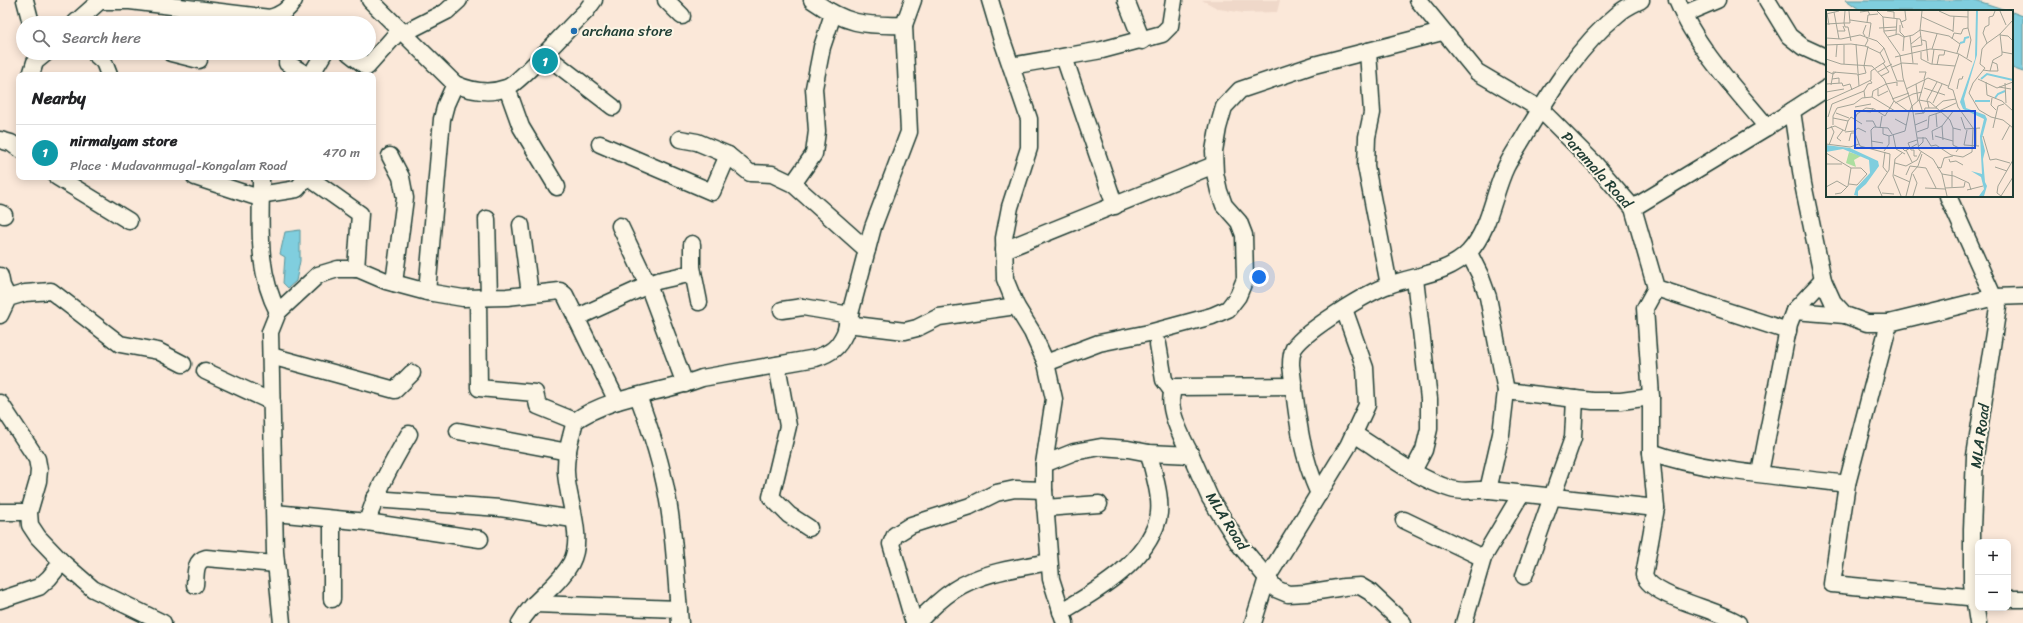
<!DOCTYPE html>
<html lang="en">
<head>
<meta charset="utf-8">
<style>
  body { margin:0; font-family:Sriracha,sans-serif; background:#f6f6f6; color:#202124 }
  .controls { position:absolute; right:12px; bottom:12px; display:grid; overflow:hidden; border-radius:8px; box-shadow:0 2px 10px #0003 }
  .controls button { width:36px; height:36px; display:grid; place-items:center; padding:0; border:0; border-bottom:1px solid #e0e0e0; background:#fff; color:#202124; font:20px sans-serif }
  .you { position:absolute; left:1259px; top:277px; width:14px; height:14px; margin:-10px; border:3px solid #fff; border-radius:50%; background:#1a73e8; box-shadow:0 0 0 6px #1a73e833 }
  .badge { display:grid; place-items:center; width:26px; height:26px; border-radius:50%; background:#ea580c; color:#fff; font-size:13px; font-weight:700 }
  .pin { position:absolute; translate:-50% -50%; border:2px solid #fff; box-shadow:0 1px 4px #0006 }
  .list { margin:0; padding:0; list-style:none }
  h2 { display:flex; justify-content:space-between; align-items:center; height:52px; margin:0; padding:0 16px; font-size:17px }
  h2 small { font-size:13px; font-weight:400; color:#757577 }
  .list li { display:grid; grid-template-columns:26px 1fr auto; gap:12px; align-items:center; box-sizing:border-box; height:56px; padding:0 16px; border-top:1px solid #e0e0e0 }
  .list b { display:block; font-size:15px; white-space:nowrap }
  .list p { margin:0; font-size:13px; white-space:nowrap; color:#757577 }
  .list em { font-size:13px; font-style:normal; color:#757577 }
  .icon { flex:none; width:22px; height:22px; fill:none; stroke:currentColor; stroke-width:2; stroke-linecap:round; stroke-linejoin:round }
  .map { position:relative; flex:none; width:2023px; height:623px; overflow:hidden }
  .search { position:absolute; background:#fff; box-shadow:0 2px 10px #0003; left:16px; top:16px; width:360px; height:44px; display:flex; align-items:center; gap:10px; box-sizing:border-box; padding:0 14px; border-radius:22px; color:#757577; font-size:15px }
  .panel { position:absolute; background:#fff; box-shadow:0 2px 10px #0003; left:16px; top:72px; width:360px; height:108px; border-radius:8px }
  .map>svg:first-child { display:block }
  .built { fill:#efd8c9 }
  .water { fill:#80cede; stroke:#59949a }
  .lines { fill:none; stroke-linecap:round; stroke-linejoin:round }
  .minor-casing { stroke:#1f3d34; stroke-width:19 }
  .minor { stroke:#fcf5e5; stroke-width:16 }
  .poi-dot { fill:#1f6fb2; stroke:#fcf5e5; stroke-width:1.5 }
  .labels { text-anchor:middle; stroke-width:4; stroke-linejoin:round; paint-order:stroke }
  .poi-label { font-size:15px; fill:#1f3d34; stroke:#fcf5e5; text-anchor:start }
  .street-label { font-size:15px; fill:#1f3d34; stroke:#fcf5e5 }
  .inset-river { fill:none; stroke:#80cede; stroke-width:2 }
  .inset-road { fill:none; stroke:#a3a497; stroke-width:1 }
  .view { fill:#1d4ed8; fill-opacity:0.15; stroke:#1d4ed8; stroke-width:2 }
  .inset-edge { fill:none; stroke:#1f3d34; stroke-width:2 }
</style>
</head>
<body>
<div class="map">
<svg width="2023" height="623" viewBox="0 0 2023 623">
  <rect width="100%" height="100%" fill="#fbe8d9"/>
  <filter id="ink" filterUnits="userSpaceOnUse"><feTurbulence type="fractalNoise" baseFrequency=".025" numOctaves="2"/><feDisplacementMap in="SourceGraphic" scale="8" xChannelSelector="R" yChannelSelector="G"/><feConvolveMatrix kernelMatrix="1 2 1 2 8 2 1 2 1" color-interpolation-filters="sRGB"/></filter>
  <g filter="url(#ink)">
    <path class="built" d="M1202,0H1280L1277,12L1244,13L1219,9Z"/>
    <g class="water">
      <path d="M1846,0H1975L2009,11H1862Z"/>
      <path d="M2012,12L2023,16V72L2012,68Z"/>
      <path d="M300,230V261L296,281L288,288L283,283L285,257L280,254L285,232Z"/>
    </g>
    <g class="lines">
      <g class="minor-casing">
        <g id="minor">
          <path d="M25,0L31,23"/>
          <path d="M370,0L455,84C471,91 490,94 506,88C518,85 573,23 586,11L594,0"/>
          <path d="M666,0L682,16"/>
          <path d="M812,0C846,24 863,26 904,25L913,0"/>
          <path d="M990,0L1001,37L1029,119V148L1010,207L1004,238L1005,279L1016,306L1032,332L1046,363L1054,399L1044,464V490L1051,579L1065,623"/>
          <path d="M1126,0L1142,41"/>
          <path d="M1418,0L1477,72L1540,109L1595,164L1633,208L1656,288L1788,331"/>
          <path d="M1677,0C1696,48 1734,87 1767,127"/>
          <path d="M1767,0L1789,36L1803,47L1827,58"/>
          <path d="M100,1H130L270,18C280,15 289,10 294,0"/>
          <path d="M1684,14L1717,0"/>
          <path d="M75,23L101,0"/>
          <path d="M404,33L447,11L459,0"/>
          <path d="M1368,51L1372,113L1367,137L1366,166L1389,285"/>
          <path d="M94,53L104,62L109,75"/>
          <path d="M171,53L199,60"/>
          <path d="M349,53L367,67L400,30"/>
          <path d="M544,54L613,107"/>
          <path d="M1064,57L1115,206"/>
          <path d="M287,63L307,75"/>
          <path d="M1011,66L1102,50L1162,34L1170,26L1174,0"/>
          <path d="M31,75L35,62L46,53"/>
          <path d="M311,75L324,53"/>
          <path d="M507,88L521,127L557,187"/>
          <path d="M1792,111L1803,184L1823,280L1833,302L1845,315L1867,323H1889L1995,297L2023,296"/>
          <path d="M680,139L697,142L728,155L750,173L772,174L793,184L867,250"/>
          <path d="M0,140L11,143L19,149"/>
          <path d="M600,144L712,192L728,155"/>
          <path d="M390,156L401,177L405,198L394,283"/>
          <path d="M57,177L129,221"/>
          <path d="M195,177L253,196L297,189L307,177"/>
          <path d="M260,177L261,180C261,226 256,270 278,312"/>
          <path d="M308,177L360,214L356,269"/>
          <path d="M793,184L814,154L817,131L814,88L822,47L833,14"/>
          <path d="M1948,196L1998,307L1975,456L1972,529V583L1978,623"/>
          <path d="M1633,208L1767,127L1827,88"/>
          <path d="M0,213L4,215"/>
          <path d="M487,219L489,297"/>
          <path d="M521,225L530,294"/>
          <path d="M620,226L648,285L685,384"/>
          <path d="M692,244V267L699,302"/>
          <path d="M1004,250L1214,165"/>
          <path d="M1469,253L1480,275L1488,297L1506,391L1501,434L1488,490"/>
          <path d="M0,276L2,286L8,298"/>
          <path d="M1656,288L1645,308L1651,397V452L1656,508L1644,575C1652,598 1716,608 1738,623"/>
          <path d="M427,292L442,119L446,104L455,84"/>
          <path d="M478,298L479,388L535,393L538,406L575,421"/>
          <path d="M782,310L803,307L850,315"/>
          <path d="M1794,311L1845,315"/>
          <path d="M0,315L8,298L25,293L51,291L120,344L158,351L183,364"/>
          <path d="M576,318L657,281L693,273"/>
          <path d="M1889,323L1847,484L1832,584L1978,598"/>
          <path d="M847,324L905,331L917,328L939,317L1016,306"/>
          <path d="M1158,344L1164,380L1172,391"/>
          <path d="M271,356L395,390L412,373"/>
          <path d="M1046,363L1099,343L1149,333L1212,316L1228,309L1238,296L1245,279L1244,235L1239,222L1224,205L1219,191L1215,173L1214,151L1218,128L1224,107L1240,90L1314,65L1442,32"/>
          <path d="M777,365L788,426L771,497L789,515L809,528"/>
          <path d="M205,371L272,402"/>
          <path d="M1506,391L1593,401H1621L1651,397"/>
          <path d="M638,396C650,428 661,461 667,495C675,537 676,581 680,623"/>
          <path d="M0,403L37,459L39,470L38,481L29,512L30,525L38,537L62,562L93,589L163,623"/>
          <path d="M458,431L568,452"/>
          <path d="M1354,434C1385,453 1416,478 1451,489C1464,493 1477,489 1490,490C1545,496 1601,502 1656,508"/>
          <path d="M1651,452C1709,473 1786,476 1847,484"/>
          <path d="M1191,455C1183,440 1163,403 1175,387L1294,386"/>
          <path d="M1044,464L1074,452L1101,447L1128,449L1149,453L1191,455L1210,498L1239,544L1276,589L1288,594L1306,593L1344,587L1360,586L1370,592L1403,623"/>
          <path d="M1413,471L1424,450L1429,429V399L1415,279"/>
          <path d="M1760,473L1789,324L1794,311L1823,280"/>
          <path d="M1319,494C1299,449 1297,413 1291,365C1291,359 1291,354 1294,348C1306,330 1368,292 1389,285C1416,275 1448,274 1469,252C1490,229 1493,194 1506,167C1512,155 1520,144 1526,133C1551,91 1580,45 1618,14C1624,8 1633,4 1641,0"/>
          <path d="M374,499L500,508L573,519"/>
          <path d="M1045,508L1099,504"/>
          <path d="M0,512H29"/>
          <path d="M275,513L367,522L480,539"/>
          <path d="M1404,520L1483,558"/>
          <path d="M367,522C377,490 392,463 409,434"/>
          <path d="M1524,576L1573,438L1575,399"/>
          <path d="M195,585C196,574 194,561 206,558L276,564"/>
          <path d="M332,599V519"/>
          <path d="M2008,599H2023"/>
          <path d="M0,600L39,587L49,578L62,562"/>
          <path d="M534,604L679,609"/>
          <path d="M1061,612C1098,590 1145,564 1158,519C1163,499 1153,473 1149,453"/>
          <path d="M282,623L275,552L270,332L278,312L318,275L338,269H358L386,281L427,292L463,298L507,297L560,291L565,295L617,401"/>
          <path d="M520,623C533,599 558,587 571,563C585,536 567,500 566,472C565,455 571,437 575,421C612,395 660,394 702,378L816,358C831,353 838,348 845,333L873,227L909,132L904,25"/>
          <path d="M914,623L891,544L895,535L911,525L970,506L996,493L1015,489L1044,490"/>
          <path d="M917,623C928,611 940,599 954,590C981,572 1018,568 1049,562"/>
          <path d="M1253,623L1267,578L1348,446L1367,405L1365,368L1344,309"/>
          <path d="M1464,623L1483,558L1521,494"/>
        </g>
      </g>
      <use href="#minor" class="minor"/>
    </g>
  </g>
  <circle class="poi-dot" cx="574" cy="31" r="4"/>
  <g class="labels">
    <g class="poi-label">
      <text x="582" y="36">archana store</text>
    </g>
    <g class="street-label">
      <text transform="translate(1597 170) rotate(48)" y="5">Paramala Road</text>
      <text transform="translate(1980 436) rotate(-82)" y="5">MLA Road</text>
      <text transform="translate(1227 521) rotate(58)" y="5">MLA Road</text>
    </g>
  </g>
  <g transform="translate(1826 10)">
    <rect width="187" height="187" fill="#fbe8d9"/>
    <path d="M23,142L35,146L28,150L30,157L20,153Z" fill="#acde9f"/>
    <path d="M150,1H152L151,45L138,89L140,98L159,105L161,109L156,128L159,141L157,149L159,172L161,176L158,186H153L158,179L155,167L145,161L156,164L154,126L158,109L137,99L134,92L149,49ZM0,135L24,138L52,151L53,156L40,174L32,181V186L28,185L30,178L44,163L43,150L17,139L0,142Z" fill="#80cede"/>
    <path class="inset-river" d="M134,33L138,32L139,28L143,27M155,69L161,64L187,70M169,88L172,84L179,81M149,91H164"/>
    <path class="inset-road" d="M19,1L18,13H24L23,1M61,1L68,2V8M96,1L94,20L123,26L134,34L131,43M113,1L124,6L142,7M169,1L167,6L163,7V15L159,17L157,23L161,33L156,39L154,54L159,58L147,73L143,83L153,100L165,107L177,110L187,118M174,1L180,15M8,2L13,29M34,2L42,1L44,5M1,3L3,15M0,4L13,1M57,7L74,9L77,18M96,7L127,21M24,10L45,13L43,27M75,12L80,10L79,1M41,13L42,5L52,4M0,14L18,13L19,17H22M74,15V22L79,27M22,17L25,31M53,18L70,17M12,21H19L17,16M58,21L70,20M127,22L128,6M174,24L176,42L187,44M70,25L71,9M174,25L182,26L187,31M39,26L37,23L40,15M84,26L87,53M62,27L72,24L78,27L87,25L94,20M0,28L15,29L34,25L51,31L58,38M126,29L128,23L135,24L137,19L142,18M96,30L100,31L102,51M85,34L95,26M160,34L174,24L187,10M0,35L25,34L39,36L42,30L40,27M39,36L54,43L58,38L71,71H78M86,37L96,35L94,20M106,39L111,24M77,41L78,27M95,42V49L105,54L129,56M10,47L11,35M69,47L104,39L117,40L133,44L146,52M141,48L145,30L142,18V1M0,49L15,54L46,56L58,69L68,91L83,102L86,96L77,68L74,45L58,22L57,7L51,1M0,54V61L7,64V62L31,64M18,54V35M106,54L108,39M111,55L113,45H118L119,40M66,57L76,53L92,54M157,60L164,61L167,50L176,45V42M164,61H172L171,54L166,52M52,62L66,54M93,62H100L98,69M31,65L40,63L38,56L42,36M55,66L63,62L57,53M6,69L13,68V73M152,69L171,78L187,72M160,72L161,85L176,91L187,101M179,73L180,93M0,74L16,73L17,76L24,74L26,80M60,74L71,72V76M90,74L92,91M5,75L7,64L10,62M33,76L45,70V61L59,52L54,43M173,77L185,79M98,78L119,85M52,79V86L62,81M80,79L102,68L122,76M131,79L133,69H136L137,66M0,82L18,79M46,87L47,81L60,74M39,88L38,81L42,74L46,73L44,70M166,88L165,95L170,100M66,89L83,83M0,91L33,76L30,34M69,93L87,84L96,82M107,93L116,74M29,97L45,94M110,97L117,91L130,89M103,98L101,90L111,72M35,101L45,102L47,98M113,101L130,93M10,103L23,108M97,103L93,90L99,69M89,104L98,103L99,98H111M110,104L111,117M2,107L6,94L38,81M135,107L139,119L154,118M7,108L22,111M29,109L31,104L40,98L48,99L59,106L68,91M69,109L80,115M40,111H47L50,117M7,115V106L11,98L28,94L36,88L46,87L69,101M89,115L101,110M116,116L117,130M54,118L56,106M57,118V124L63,126M127,118V135L133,138L130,142M150,118V136M167,118L172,96L178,94M0,119L9,116L19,121L22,111L25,107L36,114M141,120L138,135L153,136M28,121L32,118L40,122M19,122L28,121L34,136L64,144L63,160L52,177L56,186M91,122L102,118L103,106L115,102M67,124L70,139L79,144M109,126L127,131M157,126L164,150L170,149L184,153M91,128H100L105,136L110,135L125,145L137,147L146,142L147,118L132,97L127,80L122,78L133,44M91,130L82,133L85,140H88V146H91M107,130L106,121L116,116L128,100M176,130L184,115M15,131L11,128L17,120M23,131L25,123H29M45,131L57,133M0,134L24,137L33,134M3,135L8,122L5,116M92,137L97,132V127M76,138L79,141L91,134M46,139L45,120L48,117L62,118L66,124M80,140L86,152M58,141L63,134V126L79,121L83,102M59,142L57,157L61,162M0,143L25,158L22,176L15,183L9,184M123,149L124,152L130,151L137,155M69,153L80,156L91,150L95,142M0,154H16M111,157L115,158L118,148L127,146M169,157L181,161M126,161V177M87,164L91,173L87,186M116,164L128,166L143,173L145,180M68,165L84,172M80,165L84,156L100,158L110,178M23,174L31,175L41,164L35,158H25M0,177L11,171L21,177M99,178L119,179M119,178L138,177L139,172M141,180L157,176M56,183L68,184M75,186L67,166L69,149L76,143M80,186L86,163L92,156L96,144M121,186L116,164L107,149L93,140L86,96L93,90L104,92L124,110L127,118L135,120M175,186L171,183L172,176L187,150M175,186L187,167"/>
    <path class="view" d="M29,101H149V138H29Z"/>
    <rect width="187" height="187" class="inset-edge"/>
  </g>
</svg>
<div class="controls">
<button>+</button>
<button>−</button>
</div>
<div class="you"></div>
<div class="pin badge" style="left:545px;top:61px;background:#0f9aa8">1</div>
<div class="search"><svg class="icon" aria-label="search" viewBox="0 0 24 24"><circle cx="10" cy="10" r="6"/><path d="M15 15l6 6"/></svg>Search here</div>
<section class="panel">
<h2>Nearby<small></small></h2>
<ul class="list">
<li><span class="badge" style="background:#0f9aa8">1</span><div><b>nirmalyam store</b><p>Place · Mudavanmugal-Kongalam Road</p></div><em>470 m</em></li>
</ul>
</section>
</div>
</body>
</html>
